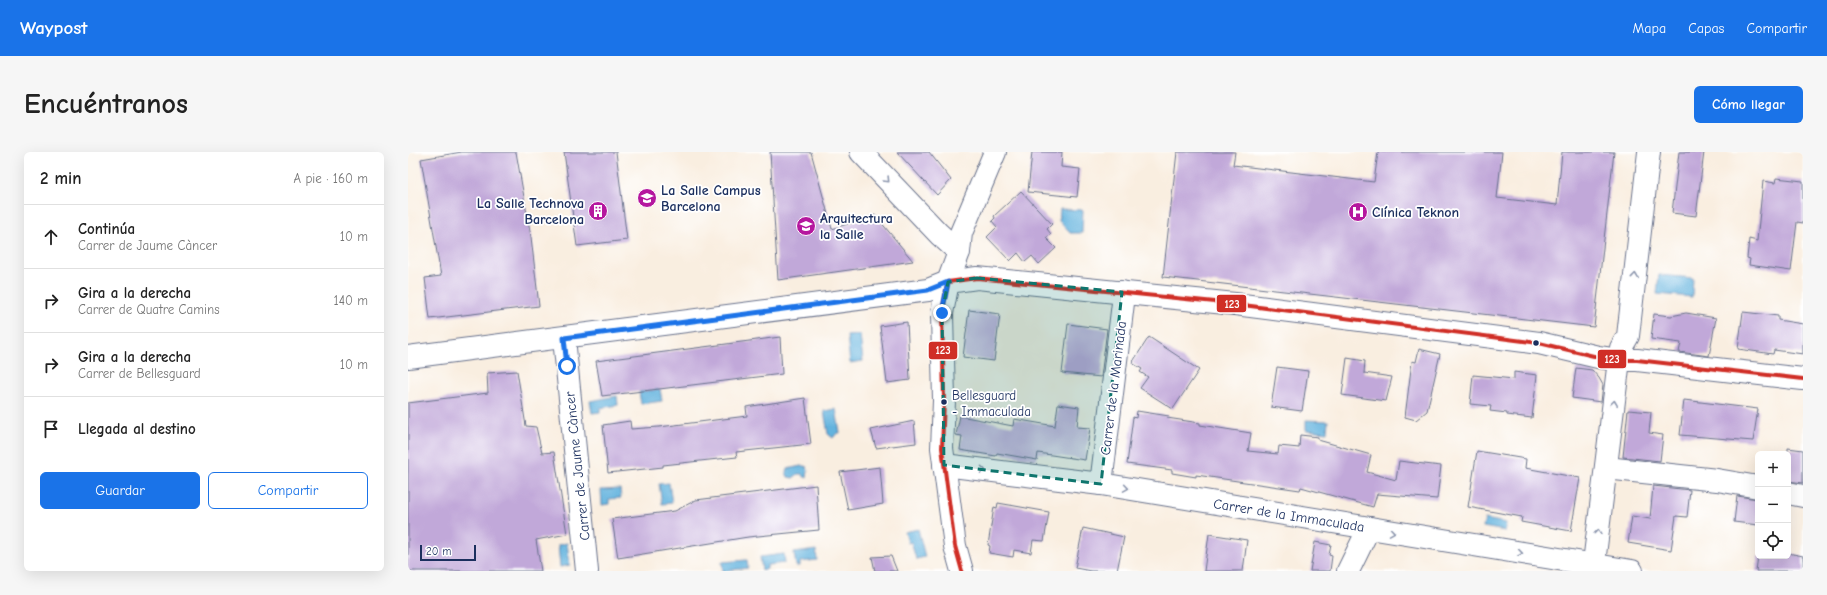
<!DOCTYPE html>
<html lang="es">
<head>
<meta charset="utf-8">
<style>
  body { margin:0; font-family:"Comic Neue",sans-serif; background:#f6f6f6; color:#222 }
  .controls { position:absolute; right:12px; bottom:12px; display:grid; overflow:hidden; border-radius:6px; box-shadow:0 4px 16px #0002 }
  .controls button { width:36px; height:36px; display:grid; place-items:center; padding:0; border:0; border-bottom:1px solid #e0e0e0; background:#fff; color:#222; font:20px sans-serif }
  .scale { position:absolute; left:12px; bottom:10px; width:56px; box-sizing:border-box; padding-left:4px; border:2px solid #1b2f5e; border-top:0; font-size:11px; line-height:14px; white-space:nowrap; color:#1b2f5e; -webkit-text-stroke:3px #fff; paint-order:stroke }
  .stop { position:absolute; width:12px; height:12px; margin:-9px; border:3px solid #1a73e8; border-radius:50%; background:#fff }
  .stop.end { background:#1a73e8; border-color:#fff; box-shadow:0 1px 4px #0008 }
  .list { margin:0; padding:0; list-style:none }
  h2 { display:flex; justify-content:space-between; align-items:center; height:52px; margin:0; padding:0 16px; font-size:17px }
  h2 small { font-size:13px; font-weight:400; color:#767676 }
  .list li { display:grid; grid-template-columns:26px 1fr auto; gap:12px; align-items:center; box-sizing:border-box; height:64px; padding:0 16px; border-top:1px solid #e0e0e0 }
  .list b { display:block; font-size:15px; white-space:nowrap }
  .list p { margin:0; font-size:13px; white-space:nowrap; color:#767676 }
  .list em { font-size:13px; font-style:normal; color:#767676 }
  .actions { display:flex; gap:8px; padding:12px 16px }
  .actions a { flex:1; padding:9px 0; border:1px solid #1a73e8; border-radius:6px; text-align:center; font-size:14px; color:#1a73e8 }
  .actions .main { background:#1a73e8; color:#fff }
  .icon { flex:none; width:22px; height:22px; fill:none; stroke:currentColor; stroke-width:2; stroke-linecap:round; stroke-linejoin:round }
  .map { position:relative; flex:none; width:1395px; height:419px; overflow:hidden; border-radius:6px }
  header { display:flex; align-items:center; gap:24px; box-sizing:border-box; height:56px; padding:0 20px; background:#1a73e8; color:#fff }
  header strong { font-size:19px }
  nav { display:flex; gap:22px; margin-inline-start:auto; font-size:14px }
  .intro { display:flex; align-items:center; justify-content:space-between; box-sizing:border-box; height:96px; padding:0 24px }
  h1 { margin:0; font-size:28px }
  .button { padding:10px 18px; border-radius:6px; background:#1a73e8; color:#fff; font-size:14px; font-weight:700 }
  main { display:flex; gap:24px; padding:0 24px }
  aside { flex:1; background:#fff; border-radius:6px; box-shadow:0 4px 16px #0002 }
  .map>svg:first-child { display:block }
  .water { fill:#63b3de; stroke:#3f719e }
  .building { fill:#c1a8d9 }
  .lines { fill:none; stroke-linecap:round; stroke-linejoin:round }
  .minor-casing { stroke:#69728c; stroke-width:24 }
  .minor { stroke:#fff; stroke-width:22 }
  .bus-1-casing { stroke:#fff; stroke-width:7 }
  .bus-1 { stroke:#d02e26; stroke-width:4 }
  .oneway { stroke:#8d97ae }
  .route { stroke:#1a73e8; stroke-width:5 }
  .marked { fill:#0f766e; fill-opacity:0.2; stroke:#0f766e; stroke-width:3; stroke-dasharray:8 5; stroke-linejoin:round }
  .bus-dot { fill:#1b2f5e; stroke:#fff; stroke-width:1.5 }
  .labels { text-anchor:middle; stroke-width:3.5; stroke-linejoin:round; paint-order:stroke }
  .bus-label { font-size:13px; fill:#1b2f5e; stroke:#fff; text-anchor:start }
  .poi-label { font-size:14px; font-weight:bold; fill:#1b2f5e; stroke:#fff; text-anchor:start }
  .street-label { font-size:14px; fill:#1b2f5e; stroke:#fff }
  .line-badge { stroke:#fff; stroke-width:1.5 }
  .badge-label { font-size:11px; text-anchor:middle; font-weight:bold; fill:#fff }
</style>
</head>
<body>
<header>
<strong>Waypost</strong>
<nav><a>Mapa</a><a>Capas</a><a>Compartir</a></nav>
</header>
<div class="intro"><h1>Encuéntranos</h1><a class="button">Cómo llegar</a></div>
<main>
<aside>
<h2>2 min<small>A pie · 160 m</small></h2>
<ul class="list">
<li><svg class="icon" aria-label="ahead" viewBox="0 0 24 24"><path d="M12 20V5M6 11l6-6 6 6"/></svg><div><b>Continúa</b><p>Carrer de Jaume Càncer</p></div><em>10 m</em></li>
<li><svg class="icon" aria-label="right" viewBox="0 0 24 24"><path d="M7 20v-9h11M14 6l5 5-5 5"/></svg><div><b>Gira a la derecha</b><p>Carrer de Quatre Camins</p></div><em>140 m</em></li>
<li><svg class="icon" aria-label="right" viewBox="0 0 24 24"><path d="M7 20v-9h11M14 6l5 5-5 5"/></svg><div><b>Gira a la derecha</b><p>Carrer de Bellesguard</p></div><em>10 m</em></li>
<li><svg class="icon" aria-label="arrive" viewBox="0 0 24 24"><path d="M6 21V4h12l-3 4 3 4H6"/></svg><div><b>Llegada al destino</b></div></li>
</ul>
<div class="actions"><a class="main">Guardar</a><a>Compartir</a></div>
</aside>
<div class="map">
<svg width="1395" height="419" viewBox="0 0 1395 419">
  <rect width="100%" height="100%" fill="#fff"/>
  <filter id="ink" filterUnits="userSpaceOnUse"><feTurbulence type="fractalNoise" baseFrequency=".025" numOctaves="2"/><feDisplacementMap in="SourceGraphic" scale="8" xChannelSelector="R" yChannelSelector="G"/><feConvolveMatrix kernelMatrix="1 2 1 2 8 2 1 2 1" color-interpolation-filters="sRGB"/></filter>
  <filter id="wash" filterUnits="userSpaceOnUse"><feTurbulence type="fractalNoise" baseFrequency=".012" numOctaves="4" result="noise"/><feDisplacementMap in="SourceGraphic" scale="16" xChannelSelector="R" yChannelSelector="G"/><feGaussianBlur stdDeviation="0.9" result="paint"/><feColorMatrix in="noise" values="0 0 0 0 0 0 0 0 0 0 0 0 0 0 0 0 0 1.4 0 .05"/><feComposite in="paint" operator="in"/></filter>
  <g filter="url(#wash)">
    <rect width="100%" height="100%" fill="#f9eee0"/>
    <g class="water">
      <path d="M652,57L675,58L674,81H662L651,69Z"/>
      <path d="M1251,123L1285,126L1284,145L1249,142Z"/>
      <path d="M452,183L455,209L442,211L439,184Z"/>
      <path d="M252,237L254,249L233,252L231,240Z"/>
      <path d="M209,244L210,253L192,256V260L184,261L182,249Z"/>
      <path d="M428,257L432,281H429L425,286L420,282L416,259Z"/>
      <path d="M898,268L920,269L919,280L898,278Z"/>
      <path d="M393,314H398L400,318L399,326L395,324L394,322H390L385,326L380,325L378,320L379,317Z"/>
      <path d="M261,331L264,351L254,352L251,332Z"/>
      <path d="M212,337L213,346L201,347V352L194,353L193,338Z"/>
      <path d="M1077,367L1098,371L1097,379L1075,375Z"/>
      <path d="M510,377L517,405L508,407L503,390L500,391L497,380Z"/>
      <path d="M159,391L162,413L152,415L150,393Z"/>
      <path d="M408,398L409,408L392,410V414H388L386,401Z"/>
      <path d="M376,402L377,411L359,413V417L354,418L352,405Z"/>
      <path d="M339,408L340,416L315,419L314,410Z"/>
    </g>
    <g id="blocks">
      <g class="building">
        <path d="M54,0H108L123,85L131,154L22,167L17,126L33,124L13,7Z"/>
        <path d="M156,0H208L219,88L169,94Z"/>
        <path d="M362,0H403L424,77L467,63L505,109L370,128Z"/>
        <path d="M489,0H521L543,28L529,43Z"/>
        <path d="M624,0H654L653,15L672,17L669,45L620,40Z"/>
        <path d="M769,0H827L825,13L966,30L970,0H1094L1089,46L1149,53L1154,0H1206L1186,175L755,125Z"/>
        <path d="M1271,0H1296L1288,64L1264,61Z"/>
        <path d="M1368,26L1395,29V71L1389,70L1383,119L1341,113L1342,107L1339,106L1341,87L1349,89L1355,29L1367,31Z"/>
        <path d="M613,39L644,72L639,77L643,82L638,86L648,96L631,112L624,104L617,110L610,101L602,109L579,85L589,75L584,69L587,66L586,64Z"/>
        <path d="M561,158L592,162L586,209L555,205Z"/>
        <path d="M1335,160L1370,164V168L1395,172V202L1366,198L1365,202L1330,197Z"/>
        <path d="M1278,161L1308,166L1301,204L1271,200L1273,191L1243,187L1246,162L1263,164Z"/>
        <path d="M499,170L502,228L479,231L472,174Z"/>
        <path d="M660,172L699,177L693,225L654,221Z"/>
        <path d="M372,185L374,222L194,244L188,209Z"/>
        <path d="M741,185L791,218L765,257L732,236L740,225L732,220L734,217L724,211Z"/>
        <path d="M1011,197L1032,202L1019,259L1008,268L997,265L1004,209L1008,210Z"/>
        <path d="M939,206L957,209L956,221L984,225L978,249L934,243Z"/>
        <path d="M869,215L900,219L894,259L863,255Z"/>
        <path d="M1168,216L1184,218L1191,226L1195,233L1193,250L1164,246Z"/>
        <path d="M109,219L118,274L128,275L134,301L146,300L159,382L128,388L133,419H0V251L80,241L79,221Z"/>
        <path d="M1106,220L1129,223L1124,266L1099,263V261L1082,259L1083,254L1062,252L1065,223L1106,227Z"/>
        <path d="M397,246L403,292L328,300L329,305L255,313V315L200,321L195,273L222,269L223,277L251,275L339,264L338,255Z"/>
        <path d="M1276,248L1350,257L1345,289L1272,283Z"/>
        <path d="M650,252L671,255L669,275L682,276L677,308L630,301L629,308L589,301L588,304L552,298L554,284L548,283L552,264L605,274L606,267L647,274Z"/>
        <path d="M1220,258L1243,260L1241,281L1255,283L1252,309L1215,305Z"/>
        <path d="M729,259L761,264L759,266L792,271V273L843,281L840,299L870,302L871,294L891,296L892,283L910,285V288L963,303L959,320L988,328L991,309L1033,314L1029,347L969,342L965,355L893,335L892,338L788,323V325L764,321V318L719,312L725,265L728,266Z"/>
        <path d="M506,269L508,291L468,296L463,278Z"/>
        <path d="M1380,296L1395,298V331L1380,329Z"/>
        <path d="M1069,299L1118,307L1117,316L1172,326L1163,379L1113,370L1114,365L1060,355Z"/>
        <path d="M472,315L475,352L440,358L432,320Z"/>
        <path d="M408,333L411,378L340,385L210,406L204,367L267,359L288,348Z"/>
        <path d="M1245,334L1282,338L1279,365L1268,364L1263,398L1220,391L1224,364L1242,367Z"/>
        <path d="M1329,344L1350,347V373L1326,370Z"/>
        <path d="M590,351L641,360L636,389L625,388L623,401L606,398L605,405L581,401L582,394L580,393L586,355L589,356Z"/>
        <path d="M675,376L716,385L709,419H683L667,416Z"/>
        <path d="M801,382L839,388L835,419H796Z"/>
        <path d="M907,390L923,393L921,403L924,404L922,419H902Z"/>
        <path d="M1380,401L1395,404V419H1348L1350,404H1380Z"/>
        <path d="M483,404L489,419H467L464,405Z"/>
      </g>
    </g>
  </g>
  <g filter="url(#ink)">
    <use href="#blocks" fill-opacity="0" stroke="#69728c" stroke-width="1"/>
    <g class="lines">
      <g class="minor-casing">
        <g id="minor">
          <path d="M453,0L531,82L551,100"/>
          <path d="M156,186L179,419"/>
          <path d="M0,205L520,138L540,130L569,126L827,152L1131,191L1190,205L1211,208H1229L1395,227"/>
          <path d="M536,313L693,332L1224,419"/>
          <path d="M1198,316L1309,328L1350,335"/>
          <path d="M693,332L715,151L714,140"/>
          <path d="M1380,341L1395,344"/>
          <path d="M554,419L547,394L534,296L536,249L534,161L540,130L551,100L553,81L587,0"/>
          <path d="M940,419L961,376"/>
          <path d="M1185,419L1211,208L1213,196L1220,184L1241,0"/>
        </g>
      </g>
      <use href="#minor" class="minor"/>
      <g class="bus-1-casing">
        <path id="bus-1" d="M554,419L547,394L534,296L536,249L534,161L540,130L569,126L827,152L1131,191L1190,205L1211,208H1229L1395,227"/>
      </g>
      <use href="#bus-1" class="bus-1"/>
    </g>
    <defs><path id="oneway-chevron" d="M-2-3.5L2.5 0L-2 3.5" fill="none" stroke-width="1.6" stroke-linecap="round" stroke-linejoin="round"/></defs>
    <g class="oneway">
      <use href="#oneway-chevron" transform="translate(479 28) rotate(46)"/>
      <use href="#oneway-chevron" transform="translate(1227 124) rotate(-84)"/>
      <use href="#oneway-chevron" transform="translate(1206 251) rotate(-83)"/>
      <use href="#oneway-chevron" transform="translate(575 318) rotate(7)"/>
      <use href="#oneway-chevron" transform="translate(718 336) rotate(9)"/>
      <use href="#oneway-chevron" transform="translate(984 380) rotate(9)"/>
      <use href="#oneway-chevron" transform="translate(1190 380) rotate(-83)"/>
      <use href="#oneway-chevron" transform="translate(1112 401) rotate(9)"/>
    </g>
  </g>
  <g class="lines" filter="url(#ink)">
    <path class="route" d="M159,214L156,186L520,138L540,130L534,161"/>
  </g>
  <path class="marked" d="M569,126L714,140L693,332L536,313L534,161L540,130Z"/>
  <defs>
    <g id="university-disc" transform="scale(1)"><circle r="9.5" fill="#b5179e" stroke="#fff"/><path d="M0-5L7-2L0 1L-7-2ZM-4 1L0 2.5L4 1V4Q0 6-4 4Z" fill="#fff"/></g>
    <g id="building-disc" transform="scale(1)"><circle r="9.5" fill="#b5179e" stroke="#fff"/><path d="M-4-6H4V6H1V3H-1V6H-4ZM-2.5-4.3h1.7v1.8h-1.7ZM.8-4.3h1.7v1.8H.8ZM-2.5-1h1.7V.8h-1.7ZM.8-1h1.7V.8H.8Z" fill="#fff"/></g>
    <g id="hospital-disc" transform="scale(1)"><circle r="9.5" fill="#b5179e" stroke="#fff"/><path d="M-5-5h3v3.5h4V-5h3V5h-3V1.5h-4V5h-3Z" fill="#fff"/></g>
  </defs>
  <g fill-rule="evenodd">
    <use href="#university-disc" x="239" y="46"/>
    <use href="#building-disc" x="190" y="59"/>
    <use href="#hospital-disc" x="950" y="60"/>
    <use href="#university-disc" x="398" y="74"/>
  </g>
  <g class="bus-dot">
    <circle cx="1128" cy="191" r="3.5"/>
    <circle cx="536" cy="250" r="3.5"/>
  </g>
  <g class="labels">
    <g class="bus-label">
      <text x="544" y="248">Bellesguard<tspan x="544" dy="16">- Immaculada</tspan></text>
    </g>
    <g class="poi-label">
      <text x="253" y="43">La Salle Campus<tspan x="253" dy="16">Barcelona</tspan></text>
      <text x="176" y="56" text-anchor="end">La Salle Technova<tspan x="176" dy="16">Barcelona</tspan></text>
      <text x="964" y="65">Clínica Teknon</text>
      <text x="412" y="71">Arquitectura<tspan x="412" dy="16">la Salle</tspan></text>
    </g>
    <g class="street-label">
      <text transform="translate(705 236) rotate(-83)" y="5">Carrer de la Marinada</text>
      <text transform="translate(169 314) rotate(-96)" y="5">Carrer de Jaume Càncer</text>
      <text transform="translate(881 363) rotate(9)" y="5">Carrer de la Immaculada</text>
    </g>
  </g>
  <g class="line-badge">
    <rect x="808" y="142" width="31" height="19" rx="4" fill="#d02e26"/>
    <rect x="520" y="189" width="30" height="19" rx="4" fill="#d02e26"/>
    <rect x="1189" y="197" width="30" height="20" rx="4" fill="#d02e26"/>
  </g>
  <g class="badge-label">
    <text x="824" y="156">123</text>
    <text x="535" y="202">123</text>
    <text x="1204" y="211">123</text>
  </g>
</svg>
<div class="controls">
<button>+</button>
<button>−</button>
<button><svg class="icon" aria-label="locate" viewBox="0 0 24 24"><circle cx="12" cy="12" r="6"/><path d="M12 2v4M12 18v4M2 12h4M18 12h4"/></svg></button>
</div>
<div class="scale">20 m</div>
<div class="stop" style="left:159px;top:214px"></div>
<div class="stop end" style="left:534px;top:161px"></div>
</div>
</main>
</body>
</html>
